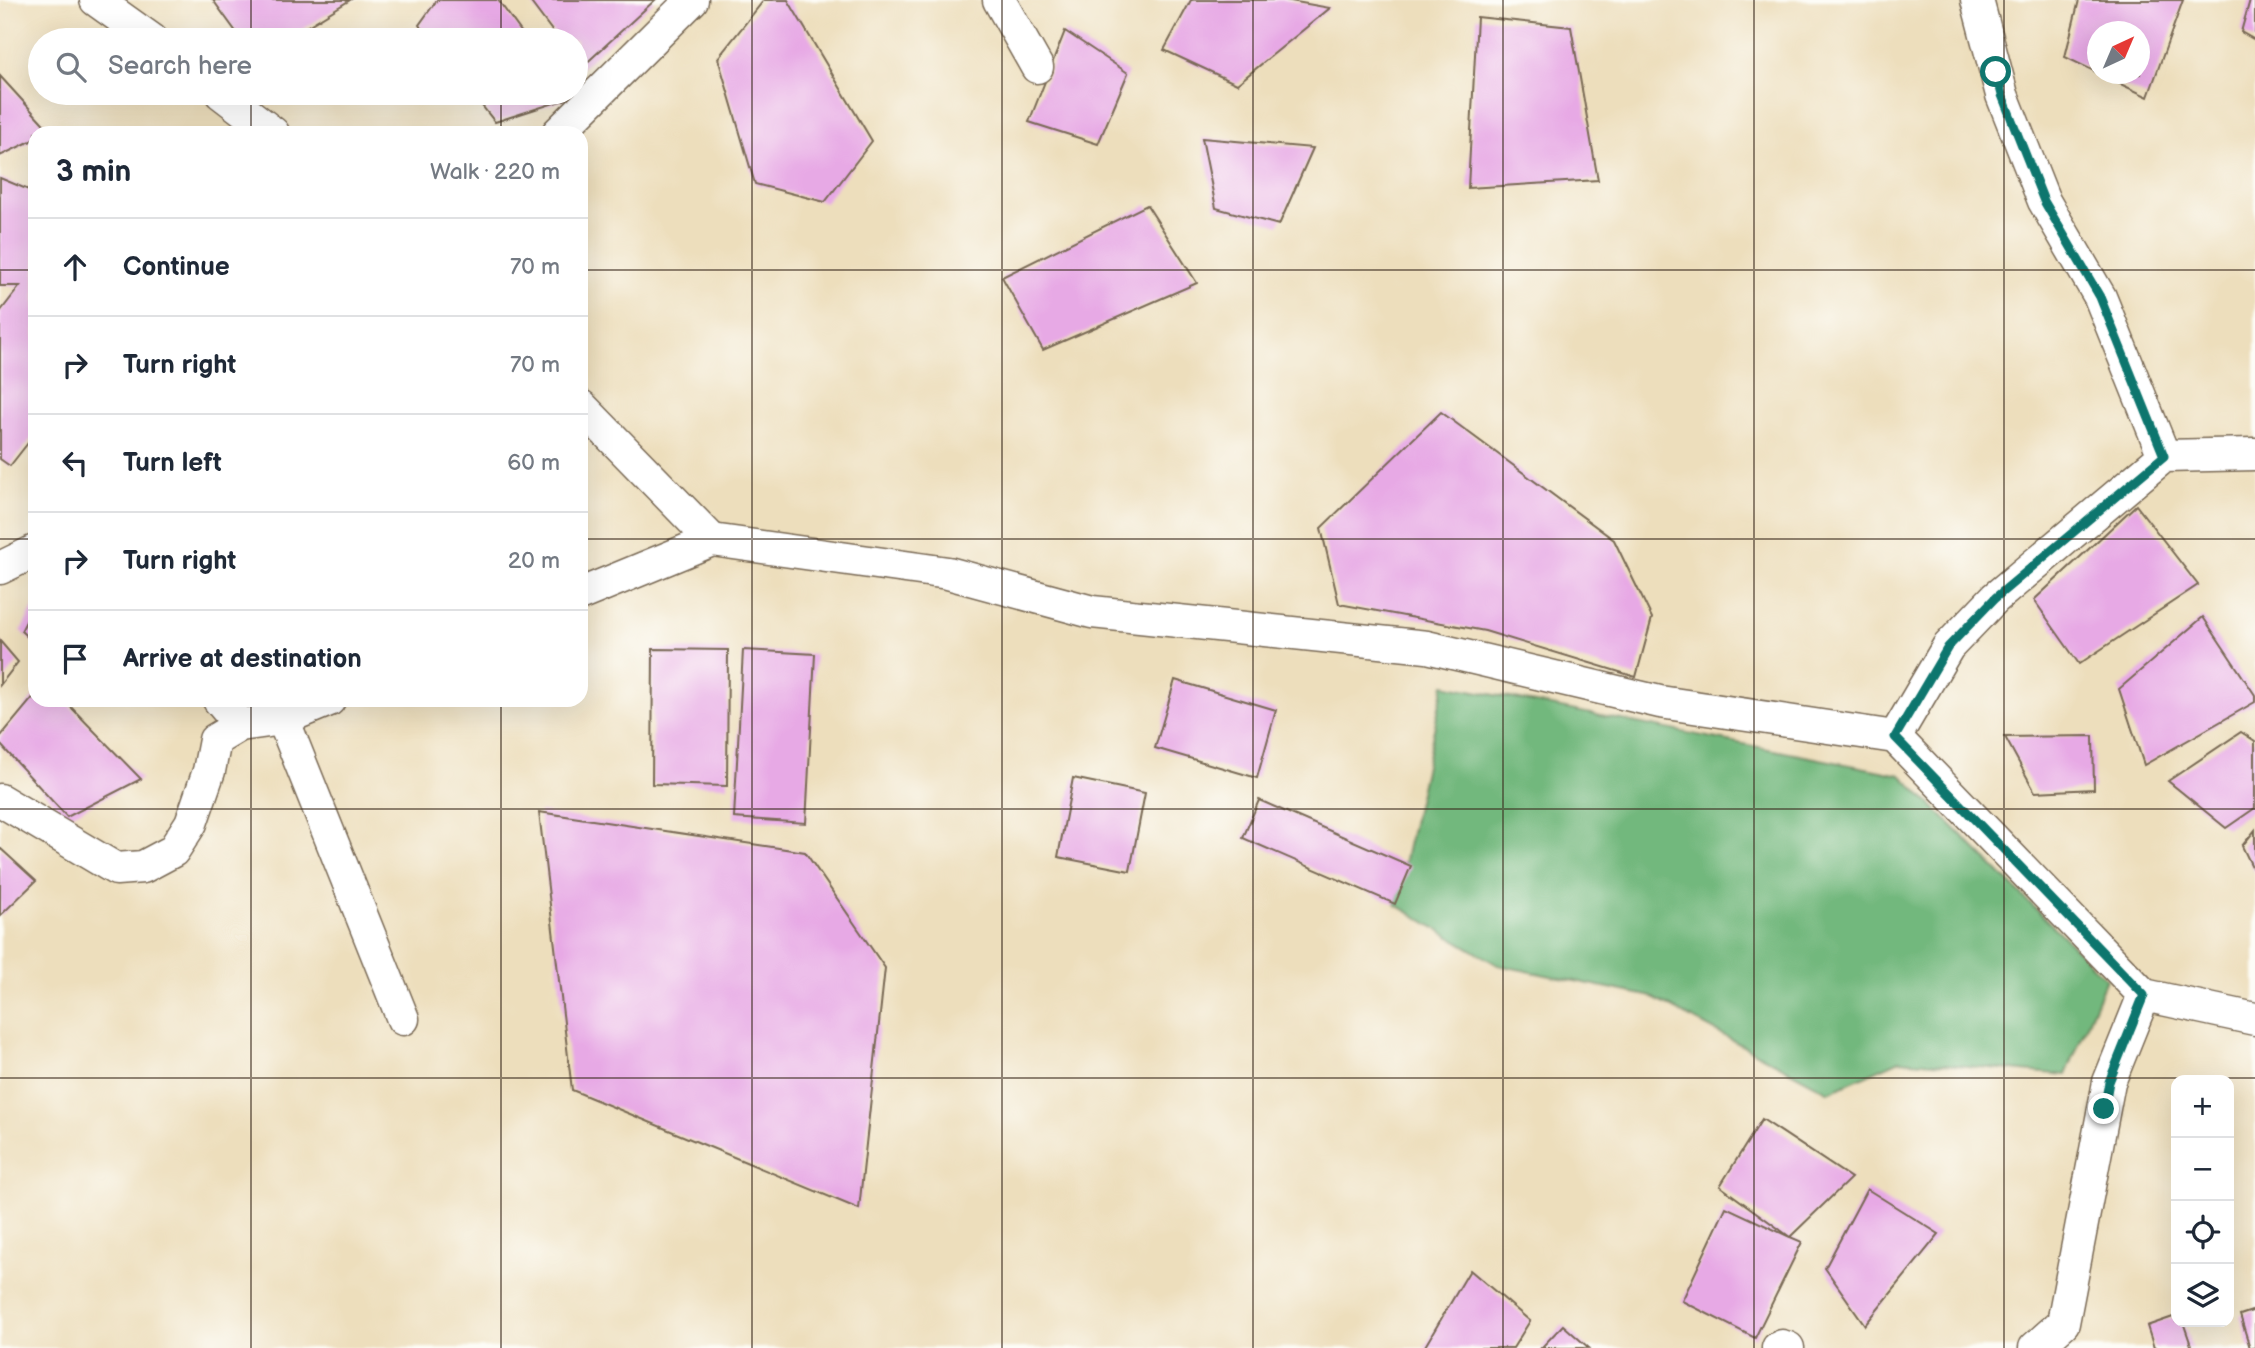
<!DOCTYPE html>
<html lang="en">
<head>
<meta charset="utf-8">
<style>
  body { margin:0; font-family:"Balsamiq Sans",sans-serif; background:#f2f2f3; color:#1f2937 }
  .controls { position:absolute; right:21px; bottom:21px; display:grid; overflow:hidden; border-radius:14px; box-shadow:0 7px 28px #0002 }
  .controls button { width:63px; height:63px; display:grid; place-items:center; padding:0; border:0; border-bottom:2px solid #e0e1e3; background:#fff; color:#1f2937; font:35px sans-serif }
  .compass { position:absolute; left:2087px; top:21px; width:63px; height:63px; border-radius:50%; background:#fff; box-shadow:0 7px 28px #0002; rotate:44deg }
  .stop { position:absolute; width:21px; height:21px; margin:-16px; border:5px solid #0f766e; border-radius:50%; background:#fff }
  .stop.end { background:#0f766e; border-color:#fff; box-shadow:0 2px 7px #0008 }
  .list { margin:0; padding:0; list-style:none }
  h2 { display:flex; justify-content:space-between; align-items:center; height:91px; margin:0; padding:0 28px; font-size:30px }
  h2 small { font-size:23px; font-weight:400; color:#747a83 }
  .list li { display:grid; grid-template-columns:46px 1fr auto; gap:21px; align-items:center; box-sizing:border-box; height:98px; padding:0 28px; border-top:2px solid #e0e1e3 }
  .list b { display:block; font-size:26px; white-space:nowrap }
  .list em { font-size:23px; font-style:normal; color:#747a83 }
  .icon { flex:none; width:38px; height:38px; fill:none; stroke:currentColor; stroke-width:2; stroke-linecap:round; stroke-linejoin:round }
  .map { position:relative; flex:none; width:2255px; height:1348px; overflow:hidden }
  .search { position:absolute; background:#fff; box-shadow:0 7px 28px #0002; left:28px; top:28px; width:560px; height:77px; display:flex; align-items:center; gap:18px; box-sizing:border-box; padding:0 24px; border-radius:38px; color:#747a83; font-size:26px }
  .panel { position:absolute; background:#fff; box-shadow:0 7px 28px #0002; left:28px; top:126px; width:560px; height:581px; border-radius:21px }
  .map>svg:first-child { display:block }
  .forest { fill:#72b87d; stroke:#56714e; stroke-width:2 }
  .building { fill:#e7a9e5 }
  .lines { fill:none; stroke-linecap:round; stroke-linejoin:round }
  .street-casing { stroke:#796955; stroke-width:35 }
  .street { stroke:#fff; stroke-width:32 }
  .route { stroke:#0f766e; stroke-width:9 }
  .grid { fill:none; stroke:#3b2a1e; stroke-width:2; stroke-opacity:0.55 }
</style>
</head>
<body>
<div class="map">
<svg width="2255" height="1348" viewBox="0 0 2255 1348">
  <rect width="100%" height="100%" fill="#fdfcf7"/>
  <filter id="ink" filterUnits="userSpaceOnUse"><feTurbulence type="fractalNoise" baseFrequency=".0143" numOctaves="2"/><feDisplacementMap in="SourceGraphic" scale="14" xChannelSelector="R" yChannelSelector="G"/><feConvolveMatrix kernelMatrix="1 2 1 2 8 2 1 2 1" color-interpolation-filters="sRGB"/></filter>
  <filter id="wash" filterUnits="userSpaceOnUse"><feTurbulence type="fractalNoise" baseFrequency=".00686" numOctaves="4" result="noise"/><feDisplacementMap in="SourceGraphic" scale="28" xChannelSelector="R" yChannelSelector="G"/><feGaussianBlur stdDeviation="1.57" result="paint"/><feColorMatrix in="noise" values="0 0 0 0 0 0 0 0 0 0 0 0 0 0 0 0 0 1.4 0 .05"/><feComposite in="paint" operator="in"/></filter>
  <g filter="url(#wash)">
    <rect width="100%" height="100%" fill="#eddebc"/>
    <path class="forest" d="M1444,685L1901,775L2106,979L2066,1075L1900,1060L1829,1092L1652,997L1498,965L1395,904Z"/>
    <g id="blocks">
      <g class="building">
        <path d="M213,0H350L285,40H242Z"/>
        <path d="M437,0H498L527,40H431L419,25Z"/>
        <path d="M529,0H655L580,69L576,63V40H559Z"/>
        <path d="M764,0H788L872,141L825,202L755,184L718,58Z"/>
        <path d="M1191,0H1285L1330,8L1237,84L1164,50Z"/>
        <path d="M2079,0H2183L2148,97L2099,74H2140V32H2098V73L2065,57Z"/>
        <path d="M2250,0H2255V40L2241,32Z"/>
        <path d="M1477,17L1571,27L1598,180L1468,188Z"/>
        <path d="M1065,31L1128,73L1098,144L1029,122Z"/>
        <path d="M0,76L51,132L35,133V139L0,156Z"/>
        <path d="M472,93H567L570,98L495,122Z"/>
        <path d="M1202,138L1313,148L1279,225L1216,208Z"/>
        <path d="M0,178L29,190L35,196V434L10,466L0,459V312L20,286H0Z"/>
        <path d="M1147,205L1197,283L1043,350L1002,277Z"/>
        <path d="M1441,412L1614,540L1652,618L1636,677L1485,631L1339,604L1321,528Z"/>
        <path d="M2136,505L2198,585L2079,664L2034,600Z"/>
        <path d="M35,604V644L21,631Z"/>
        <path d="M2203,617L2255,695V702L2144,765L2119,689Z"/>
        <path d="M0,641L18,662L0,685Z"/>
        <path d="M653,649L728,650L727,786L652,784Z"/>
        <path d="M743,650L815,654L806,823L734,818Z"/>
        <path d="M1175,680L1276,710L1257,778L1155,748Z"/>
        <path d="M35,695V700H64L141,779L67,817L0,744V737Z"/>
        <path d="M2241,732L2255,741V808L2226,828L2168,781Z"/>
        <path d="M2093,736L2094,789L2035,792L2005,737Z"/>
        <path d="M1073,778L1145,793L1130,871L1058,857Z"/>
        <path d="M1259,800L1411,866L1395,904L1243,838Z"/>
        <path d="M539,812L805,852L885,968L859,1209L572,1090Z"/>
        <path d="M2255,830V873L2242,846Z"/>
        <path d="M0,848L36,881L0,916Z"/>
        <path d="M1762,1119L1851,1178L1790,1237L1802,1242L1755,1338L1682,1301L1726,1207L1790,1237L1720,1186Z"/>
        <path d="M1867,1189L1939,1234L1865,1325L1825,1268Z"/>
        <path d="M1470,1270L1530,1321L1513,1348H1424Z"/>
        <path d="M2255,1310V1348H2250L2240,1315Z"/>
        <path d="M2176,1316V1322H2183L2192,1348H2154L2147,1326Z"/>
        <path d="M1563,1325L1589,1348H1541Z"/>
      </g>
    </g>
  </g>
  <g filter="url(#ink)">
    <use href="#blocks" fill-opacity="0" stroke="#796955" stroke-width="2"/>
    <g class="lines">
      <g class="street-casing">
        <g id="street">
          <path d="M96,0L152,40"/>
          <path d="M999,0L1037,67"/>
          <path d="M1977,0L2002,95L2044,201L2100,297L2164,456"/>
          <path d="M221,93L273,133"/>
          <path d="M558,133L692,0"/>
          <path d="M581,406L712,540"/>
          <path d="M0,568L35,551"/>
          <path d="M581,594L712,540L948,573L1092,612L1427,647L1660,702L1895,737L2144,995L2255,1019"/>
          <path d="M219,700L240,725"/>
          <path d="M283,719L403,1019"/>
          <path d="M1895,737L1948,647L1995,598L2164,456L2255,454"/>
          <path d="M0,800L116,869L143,867L173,851L191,823L209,771L215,740L240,725L283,719L329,700"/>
          <path d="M1778,1348L1782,1346L1788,1348"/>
          <path d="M2035,1348L2063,1323L2109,1082L2144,995"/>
        </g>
      </g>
      <use href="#street" class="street"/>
    </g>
  </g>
  <g class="lines" filter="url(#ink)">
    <path class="route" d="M1996,72L2002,95L2044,201L2100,297L2164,456L1995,598L1948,647L1895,737L2144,995L2109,1082L2104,1109"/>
  </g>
  <path class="grid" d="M251,0V40M501,0V40M752,0V1348M1002,0V1348M1253,0V1348M1503,0V1348M1754,0V1348M2004,0V1348M251,93V133M501,93V133M0,270H35M581,270H2255M0,539H35M581,539H2255M251,700V1348M501,700V1348M0,809H2255M0,1078H2255"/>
</svg>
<div class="controls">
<button>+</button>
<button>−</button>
<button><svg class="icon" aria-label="locate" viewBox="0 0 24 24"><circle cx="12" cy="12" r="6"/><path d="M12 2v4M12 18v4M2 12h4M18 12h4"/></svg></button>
<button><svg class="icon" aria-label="layers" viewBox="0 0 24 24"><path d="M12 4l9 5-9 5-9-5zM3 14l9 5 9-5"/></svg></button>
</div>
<svg class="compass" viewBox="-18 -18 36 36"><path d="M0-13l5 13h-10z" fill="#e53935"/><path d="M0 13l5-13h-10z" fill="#747a83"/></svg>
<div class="stop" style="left:1996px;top:72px"></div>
<div class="stop end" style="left:2104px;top:1109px"></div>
<div class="search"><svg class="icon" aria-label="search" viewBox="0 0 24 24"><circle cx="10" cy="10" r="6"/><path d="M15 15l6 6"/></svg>Search here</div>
<section class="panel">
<h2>3 min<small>Walk · 220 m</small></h2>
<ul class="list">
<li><svg class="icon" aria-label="ahead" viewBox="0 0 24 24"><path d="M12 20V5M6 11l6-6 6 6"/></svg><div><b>Continue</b></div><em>70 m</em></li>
<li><svg class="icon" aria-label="right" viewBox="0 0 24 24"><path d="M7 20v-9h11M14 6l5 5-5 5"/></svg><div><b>Turn right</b></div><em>70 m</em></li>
<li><svg class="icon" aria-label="left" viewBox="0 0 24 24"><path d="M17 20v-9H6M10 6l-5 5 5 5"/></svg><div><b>Turn left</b></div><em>60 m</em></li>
<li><svg class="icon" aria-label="right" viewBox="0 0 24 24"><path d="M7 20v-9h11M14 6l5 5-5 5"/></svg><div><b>Turn right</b></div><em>20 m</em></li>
<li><svg class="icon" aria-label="arrive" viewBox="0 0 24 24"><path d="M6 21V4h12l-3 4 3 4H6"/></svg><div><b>Arrive at destination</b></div></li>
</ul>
</section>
</div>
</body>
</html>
